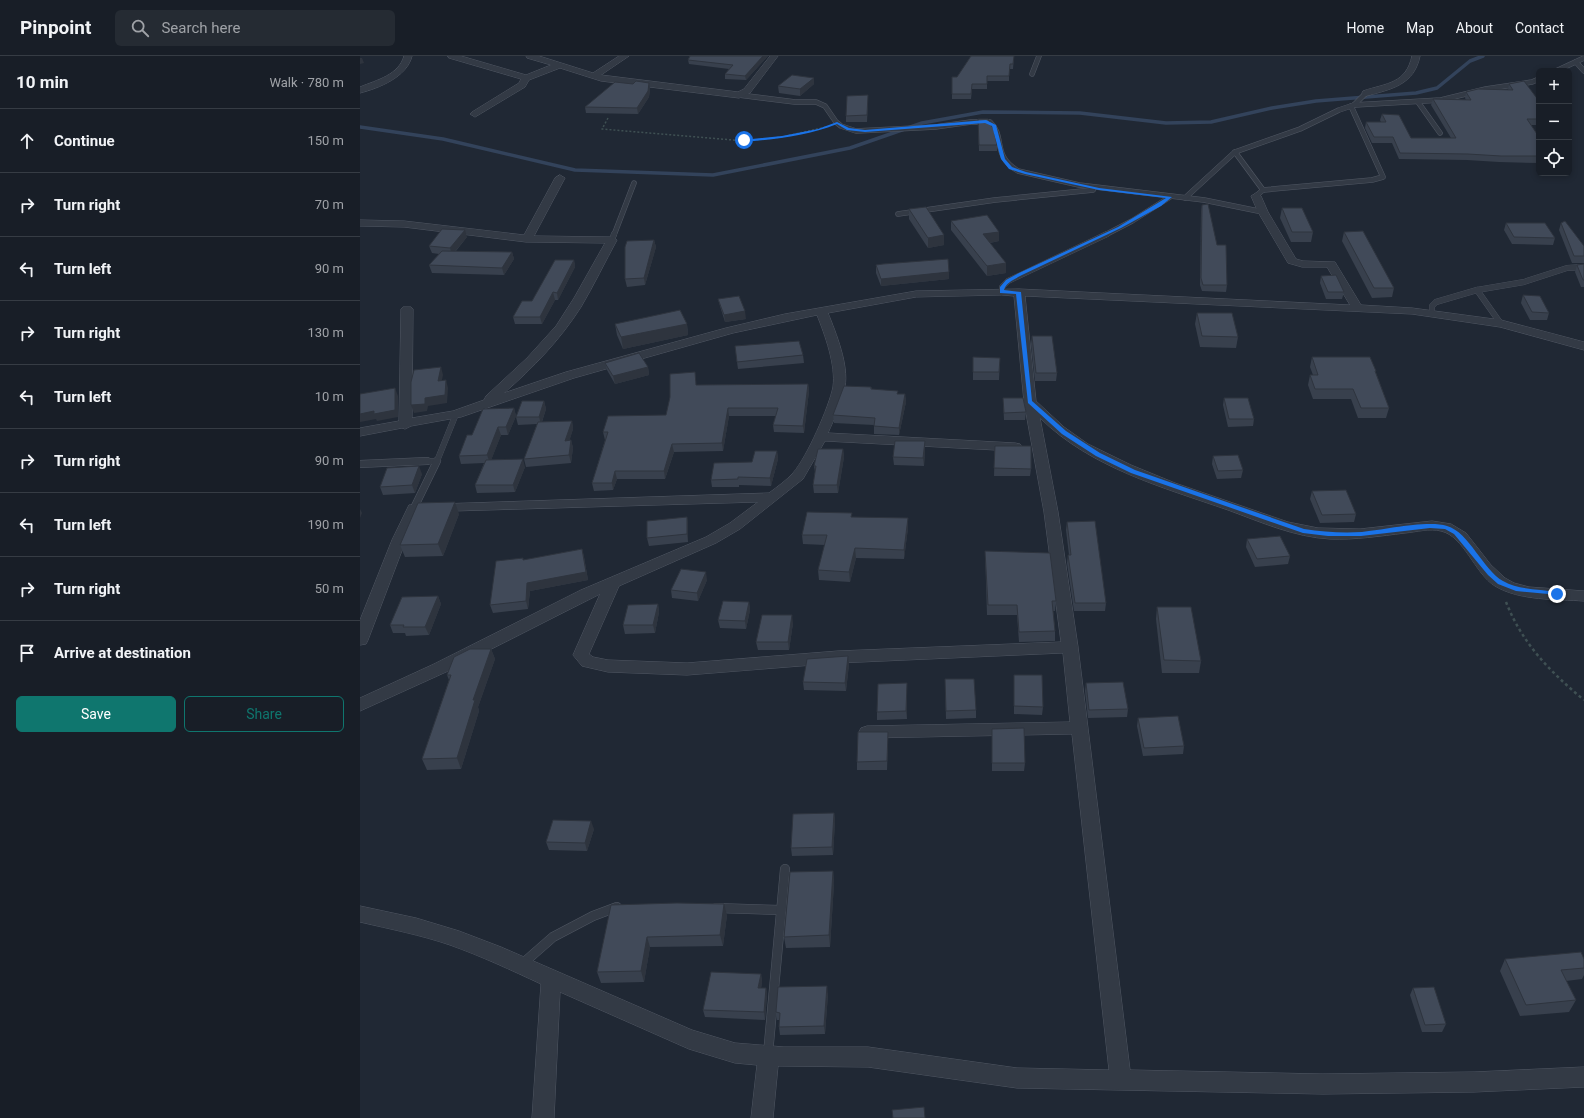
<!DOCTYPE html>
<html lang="en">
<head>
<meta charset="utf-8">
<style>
  body { margin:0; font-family:Roboto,sans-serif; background:#252b33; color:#f1f3f6 }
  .controls { position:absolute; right:12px; top:12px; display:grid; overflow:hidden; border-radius:6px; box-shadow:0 2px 6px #0003 }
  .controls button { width:36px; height:36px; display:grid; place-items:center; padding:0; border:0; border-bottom:1px solid #363c44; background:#181e27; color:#f1f3f6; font:20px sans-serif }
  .stop { position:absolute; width:12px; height:12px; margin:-9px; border:3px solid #1a73e8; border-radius:50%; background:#fff }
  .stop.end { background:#1a73e8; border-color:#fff; box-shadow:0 1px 4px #0008 }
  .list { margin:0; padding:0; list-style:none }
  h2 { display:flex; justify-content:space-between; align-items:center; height:52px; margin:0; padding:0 16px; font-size:17px }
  h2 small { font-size:13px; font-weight:400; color:#9fa2a7 }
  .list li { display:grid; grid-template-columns:26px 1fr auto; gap:12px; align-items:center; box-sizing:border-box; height:64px; padding:0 16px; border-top:1px solid #363c44 }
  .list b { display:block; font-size:15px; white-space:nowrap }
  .list em { font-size:13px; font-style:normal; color:#9fa2a7 }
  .actions { display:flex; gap:8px; padding:12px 16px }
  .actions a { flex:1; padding:9px 0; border:1px solid #0f766e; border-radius:6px; text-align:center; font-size:14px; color:#0f766e }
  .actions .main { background:#0f766e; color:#fff }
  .icon { flex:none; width:22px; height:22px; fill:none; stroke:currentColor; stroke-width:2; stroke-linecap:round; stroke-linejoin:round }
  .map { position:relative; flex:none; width:1224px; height:1062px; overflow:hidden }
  header { display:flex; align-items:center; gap:24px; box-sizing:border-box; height:56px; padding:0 20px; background:#181e27; border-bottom:1px solid #363c44 }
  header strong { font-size:19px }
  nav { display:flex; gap:22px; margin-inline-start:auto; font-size:14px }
  .search { width:280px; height:36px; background:#252b33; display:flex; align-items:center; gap:10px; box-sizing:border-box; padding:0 14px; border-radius:6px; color:#9fa2a7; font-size:15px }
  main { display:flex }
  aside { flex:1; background:#181e27 }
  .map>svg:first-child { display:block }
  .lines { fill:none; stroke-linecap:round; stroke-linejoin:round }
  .stream { stroke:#33435b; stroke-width:3.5 }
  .service-far3-casing { stroke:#505763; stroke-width:5.5 }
  .service-far2-casing { stroke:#505763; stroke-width:6 }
  .service-far1-casing { stroke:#505763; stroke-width:8 }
  .service-casing { stroke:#505763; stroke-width:10 }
  .minor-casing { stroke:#505763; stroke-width:1 }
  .path-far1 { stroke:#3f5053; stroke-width:1.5; stroke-dasharray:2 2; stroke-linecap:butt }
  .path { stroke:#3f5053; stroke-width:2.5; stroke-dasharray:3 3; stroke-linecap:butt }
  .service-far3 { stroke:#333a45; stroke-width:4.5 }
  .service-far2 { stroke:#333a45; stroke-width:5.5 }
  .service-far1 { stroke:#333a45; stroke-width:7 }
  .service { stroke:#333a45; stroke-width:9 }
  .minor { fill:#333a45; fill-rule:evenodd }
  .wall { fill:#38404d }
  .shaded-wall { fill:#2e343e }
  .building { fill:#414a59; stroke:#2e343e }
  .route { fill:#1a73e8 }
</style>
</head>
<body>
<header>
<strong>Pinpoint</strong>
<div class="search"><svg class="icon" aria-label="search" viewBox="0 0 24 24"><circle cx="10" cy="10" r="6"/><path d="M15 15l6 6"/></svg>Search here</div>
<nav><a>Home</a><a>Map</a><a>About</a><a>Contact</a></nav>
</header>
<main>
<aside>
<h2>10 min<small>Walk · 780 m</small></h2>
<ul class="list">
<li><svg class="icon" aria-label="ahead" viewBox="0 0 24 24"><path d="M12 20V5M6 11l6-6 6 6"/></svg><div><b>Continue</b></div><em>150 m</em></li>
<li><svg class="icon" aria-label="right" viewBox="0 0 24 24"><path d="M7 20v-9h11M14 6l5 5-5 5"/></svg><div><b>Turn right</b></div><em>70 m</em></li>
<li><svg class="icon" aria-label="left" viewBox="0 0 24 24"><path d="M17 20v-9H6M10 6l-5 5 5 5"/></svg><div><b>Turn left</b></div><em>90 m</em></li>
<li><svg class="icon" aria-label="right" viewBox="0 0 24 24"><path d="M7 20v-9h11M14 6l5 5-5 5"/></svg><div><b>Turn right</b></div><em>130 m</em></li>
<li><svg class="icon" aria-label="left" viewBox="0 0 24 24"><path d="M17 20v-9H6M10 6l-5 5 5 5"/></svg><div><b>Turn left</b></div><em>10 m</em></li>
<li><svg class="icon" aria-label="right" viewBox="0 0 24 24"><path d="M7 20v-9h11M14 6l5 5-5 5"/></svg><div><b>Turn right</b></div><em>90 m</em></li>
<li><svg class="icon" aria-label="left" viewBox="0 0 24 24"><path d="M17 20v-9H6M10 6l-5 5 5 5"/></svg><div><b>Turn left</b></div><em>190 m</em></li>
<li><svg class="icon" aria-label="right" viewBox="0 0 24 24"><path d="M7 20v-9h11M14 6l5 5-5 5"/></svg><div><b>Turn right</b></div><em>50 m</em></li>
<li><svg class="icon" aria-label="arrive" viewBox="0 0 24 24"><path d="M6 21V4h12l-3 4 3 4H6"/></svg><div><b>Arrive at destination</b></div></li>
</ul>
<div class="actions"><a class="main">Save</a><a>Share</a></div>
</aside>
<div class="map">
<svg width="1224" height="1062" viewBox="0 0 1224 1062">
  <rect width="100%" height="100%" fill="#202834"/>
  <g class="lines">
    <path class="stream" d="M0,71L83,83L215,114L353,119L490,92L562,67L623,56L720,57L806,67L851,66L912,52L956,45L1056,37L1077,32L1110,5L1123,0"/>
    <g class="service-far3-casing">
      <g id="service-far3">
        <path d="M1216,6L1224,15"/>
        <path d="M1196,15L1224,2"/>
        <path d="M672,18L679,0"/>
        <path d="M379,39L435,46H456L465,50L476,66L481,70L496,75L575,71L611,66H630C646,81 631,99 658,115L719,129L844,144L903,156"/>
        <path d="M1058,46L1080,77"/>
        <path d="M994,49L1006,37"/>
        <path d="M875,96L903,134"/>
        <path d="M896,140L903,134L1012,124L1023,121L991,50"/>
        <path d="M825,142L875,96L940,73L979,54L994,49L1081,44L1126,33L1172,26L1179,23"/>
        <path d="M538,158L635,144L733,134"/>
        <path d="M254,179L274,127"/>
        <path d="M745,179L772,165L810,141"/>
      </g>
    </g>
    <g class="service-far2-casing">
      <g id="service-far2">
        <path d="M252,184L254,178"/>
        <path d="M1117,234L1141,268"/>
        <path d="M642,236V231L648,225L747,178"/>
        <path d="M1072,257V250L1076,246L1117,234L1164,226L1207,212L1224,211"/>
        <path d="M77,405L96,358"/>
        <path d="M41,406L77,405L76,406"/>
      </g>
    </g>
    <g class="service-far1-casing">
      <g id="service-far1">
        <path d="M0,408L67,405"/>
        <path d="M54,452L77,405"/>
      </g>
    </g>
    <g class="service-casing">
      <g id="service">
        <path d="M356,852L421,854"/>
        <path d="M161,909L193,881L233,860L257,851"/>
        <path d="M408,998L425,813"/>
      </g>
    </g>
    <g class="minor-casing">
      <g id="minor">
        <path d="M44,0H52C47,21 19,32 0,37V31C17,24 39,19 44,0Z"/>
        <path d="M88,0H101L166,19L191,9L167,2L166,0H179L233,17L259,0H269L241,19L378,36L384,33L410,0H418L390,37L379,42L241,25L200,12L169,24L165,31L115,61L110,58L112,56L159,27L161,23L89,2Z"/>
        <path d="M1052,0H1060C1054,29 1032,33 1006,40L1003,39L1002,37L1003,35C1027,27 1046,28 1052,0Z"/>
        <path d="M200,119L205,122L174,180L252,181L257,184C245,206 234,229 221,251C200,284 173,312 144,337L206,316L366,272L425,258L556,235L659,233L990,249L967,211H942L928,207L898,156L891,140L896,137L901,140L908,156L936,203L943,205L975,206L1001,249L1052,252L1141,264L1224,286V294L1140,271L1052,258L665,240L676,345L704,371L728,388L771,409L815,427L928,466L958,472L1000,473L1072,465L1091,468L1106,477L1131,509L1145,522L1154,527L1169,531L1224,535V545C1196,543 1160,545 1135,530C1115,518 1104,480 1081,475C1070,472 1056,476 1045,477C1020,480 995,484 970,483C934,481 901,466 868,454C802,431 731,412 680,362L698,456L718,591L770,1014L963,1018L1114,1016L1224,1011V1031L1114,1036L963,1038L657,1032L508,1011L418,1010L413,1062H391L397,1009L375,1007L329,993L200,936L194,1062H172L181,928C151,914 121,900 90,889C61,879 30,873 0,866V850L56,862L99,875L141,891L332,974L375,987L424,991H508L657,1012L749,1014L712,678L507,682L501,680L499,676L501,672L507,670L710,666L703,597L478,607L327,619L248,616L222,610L213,599L240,538L86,616L0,655V642L74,608L221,534L346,481L370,467L398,446L59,456L46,484L8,584L6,588L0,589V564L32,484L49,449L409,437C417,431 427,424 433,417C447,401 469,351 473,331C476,309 465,279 457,259L373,277L214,322L101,361L51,370L45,373L42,372L0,380V372L39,365L41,253L43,251H51L53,253L52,362L93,355L124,344L126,340L167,302L196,270L214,242L245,187L166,186L44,171L0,170V164L44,165L164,179L195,122ZM642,239L654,240L664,346L684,456L701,586L478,595L327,607L248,604L233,601L229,598L259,530L356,487L380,473L443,423L465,385L655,395L660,394L662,391L660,388L655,387L468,377C474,363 482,347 485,331C489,309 476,277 468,257L556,241Z"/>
      </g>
    </g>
    <path class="path-far1" d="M248,62L242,73L385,85L422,81L466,71"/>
    <path class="path" d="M1146,546C1162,587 1190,616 1224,644"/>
    <use href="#service-far3" class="service-far3"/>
    <use href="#service-far2" class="service-far2"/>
    <use href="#service-far1" class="service-far1"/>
    <use href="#service" class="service"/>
    <use href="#minor" class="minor"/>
  </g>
  <g class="wall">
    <path d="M330,0H408L386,24L365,23V18L369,13L329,8L328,4Z"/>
    <path d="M611,0H654L653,13H649V25H627V33H612L611,43H592V38Z"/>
    <path d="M289,27L290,33L289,41L278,58L226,57L225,51L273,28Z"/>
    <path d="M454,28L440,40L419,37L418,30Z"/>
    <path d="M1149,28L1179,45V69H1171L1179,81V107L1139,106L1107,104L1039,103L1032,87H1012L1005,72L1006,66H1021L1020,64L1022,58L1051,82H1091L1071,49L1073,43L1106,44L1105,42L1106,36L1148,34Z"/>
    <path d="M508,39L507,66H486V60Z"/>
    <path d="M618,63L637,89V95H619Z"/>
    <path d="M842,149L867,229L866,236L842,235L840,229L841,155Z"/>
    <path d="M922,152L953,176L951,186H931L920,162Z"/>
    <path d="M549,153L584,189L568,192L549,163Z"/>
    <path d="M591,165L639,185L630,187L646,207V217L627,220L591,174Z"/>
    <path d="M1146,167L1195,182L1193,189L1152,188L1144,174Z"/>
    <path d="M1201,167L1224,190V207H1212L1199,174Z"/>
    <path d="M984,176L1034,232L1032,241L1012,242L982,185Z"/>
    <path d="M107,181L96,195L152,196L154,203L144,219L72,217L69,209L79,198L72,197L69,190Z"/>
    <path d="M294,184L296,191L285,229L267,231L265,223Z"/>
    <path d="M214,204L215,211L198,244H195L182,268H155L153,261L172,245Z"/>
    <path d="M1224,208V231H1221L1215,216L1217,209Z"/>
    <path d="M516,209L589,223L521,230L516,217Z"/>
    <path d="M961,220L984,236L982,243H966L960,227Z"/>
    <path d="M1163,239L1189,257L1187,264H1170L1161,247Z"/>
    <path d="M358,243L386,263L365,266L360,250Z"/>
    <path d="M837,257L878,281L876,292L840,291L835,268Z"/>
    <path d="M255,268H327L328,279L263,293L257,279Z"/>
    <path d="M672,280L697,317L696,325H675L671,288Z"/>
    <path d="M443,299L444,307L378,313L377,306Z"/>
    <path d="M952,301L1016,315V317L1029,352L1026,362H998L991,343H953L948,329L950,319H953L950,311Z"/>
    <path d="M640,302L639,324H613V316Z"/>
    <path d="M245,307L288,311L289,319L255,328L247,314Z"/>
    <path d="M336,324V329L448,328L449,335L444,377L414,376L413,369L416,360H369L363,395L314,396L305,423H257L253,434L234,435L232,427L245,384L243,376L306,359Z"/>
    <path d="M511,331L512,333L538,338H545L546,346L539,379L514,378V369L474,367L473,359Z"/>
    <path d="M643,342L666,356L665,364H644Z"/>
    <path d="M864,342L894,363L893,370L868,371L863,349Z"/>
    <path d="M184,345L186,353L182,366L212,365L213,373L209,385L211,384L213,392L211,407L166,411L164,403L177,368L158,369L156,361Z"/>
    <path d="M154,352L156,360L148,379H141L131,404L165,411L155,436L117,437L115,429L124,407L101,408L99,400L112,379Z"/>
    <path d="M635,390L671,413L670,420H634Z"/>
    <path d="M483,393L484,401L478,437H454L453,429L455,416L454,410Z"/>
    <path d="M565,393L564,410L534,409L533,401Z"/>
    <path d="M417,395L418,403L411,430L379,429V431H352L351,424Z"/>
    <path d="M853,400L883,414L881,422L857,423L852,408Z"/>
    <path d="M62,418L55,437L23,439L20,431Z"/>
    <path d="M952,435L996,458L994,466L960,467L950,443Z"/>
    <path d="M99,458L83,500L45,501L40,489Z"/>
    <path d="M327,461L328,469V486L289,490L287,482Z"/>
    <path d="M492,461L548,472L544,503L496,502L490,526L459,524L458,514L465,489L443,488L442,479Z"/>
    <path d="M707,466L746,547L745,555H714L707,507L708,499H709L706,474Z"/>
    <path d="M887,483L930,500L928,508L895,511L886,491Z"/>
    <path d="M222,493L224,501L228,524L170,535L168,553L133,557L130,549L164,504Z"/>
    <path d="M625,495L696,545L695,555H693L695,575V585L659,586L657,559H627Z"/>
    <path d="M347,524L338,545L312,542L311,534Z"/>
    <path d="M78,540L81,548L69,579L46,580L45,577H33L30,569Z"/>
    <path d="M389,546L390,554L386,573L360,572L358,564Z"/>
    <path d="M298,548L299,556L295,577L265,578L263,569Z"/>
    <path d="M797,551L841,605L839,617H802L796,563Z"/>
    <path d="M433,567L429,594H398L396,586Z"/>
    <path d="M131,593L135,603L118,651L119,655L101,713L67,714L62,703L89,624L87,619Z"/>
    <path d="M488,600L489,608L486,635L444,634L443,626Z"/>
    <path d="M654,619L683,651L682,659L654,658Z"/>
    <path d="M585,623L616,654V662L586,663Z"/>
    <path d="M726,627L768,653L767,661L728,662L725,635Z"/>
    <path d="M547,635V663L517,664V656Z"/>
    <path d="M778,662L824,690L823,698L783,700L777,670Z"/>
    <path d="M632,673L665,707L664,715H632Z"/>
    <path d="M528,676V684L527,714H497V706Z"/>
    <path d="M474,757L475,765L473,799L432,800L431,792Z"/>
    <path d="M234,773L227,795L189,794L186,786Z"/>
    <path d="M473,815L474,827L470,891L426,892L424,881Z"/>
    <path d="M251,849L367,859L363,890L290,891L284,926L241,927L237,916Z"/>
    <path d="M1145,903H1224V919L1222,923L1206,925L1216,944L1209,956L1160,960L1140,915Z"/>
    <path d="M401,918L402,926L401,932H406L407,939L405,964L345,961L343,954Z"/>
    <path d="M1053,932L1086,968L1082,976H1062L1050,939Z"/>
    <path d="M468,938L465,978L420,979L419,971V964H417L416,956Z"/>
  </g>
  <g class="shaded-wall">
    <path d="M403,0H408L386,24L385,20Z"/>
    <path d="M0,2H2L4,7L0,8Z"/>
    <path d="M454,22V28L440,40V33Z"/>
    <path d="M289,27L290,33L289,41L278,58L277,52Z"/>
    <path d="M508,39V46L507,66V59Z"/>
    <path d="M105,174L107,181L92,199L90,192Z"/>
    <path d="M639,176V185L623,188V178Z"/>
    <path d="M584,179V189L568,192V182Z"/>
    <path d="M294,184L296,191L285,229L284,222Z"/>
    <path d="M152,196L154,203L144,219L142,212Z"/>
    <path d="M214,204L215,211L198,244L197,237Z"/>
    <path d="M646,207V217L627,220V210Z"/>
    <path d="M589,216V223L521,230V223Z"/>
    <path d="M193,236L195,244L182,268L180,261Z"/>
    <path d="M385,255L386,263L365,266L364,259Z"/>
    <path d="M327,268L328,279L263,293L261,281Z"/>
    <path d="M81,311L83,319L80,333L78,325Z"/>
    <path d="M288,311L289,319L255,328L253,320Z"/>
    <path d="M86,324L88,332L87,347L68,350L67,355L54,357L51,349L65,342Z"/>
    <path d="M448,328L449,335L444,377L443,370Z"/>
    <path d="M35,332L38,340V361L17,365L16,363L0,366V358Z"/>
    <path d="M545,338L546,346L539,379V372Z"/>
    <path d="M184,345L186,353L181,368L179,361Z"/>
    <path d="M154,352L156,360L148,379L146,371Z"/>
    <path d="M368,352L369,360L363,395L362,387Z"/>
    <path d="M212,365L213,373L207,393L205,385Z"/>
    <path d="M138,371L141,379L130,407L127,399Z"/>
    <path d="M211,384L213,392L211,407L209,399Z"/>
    <path d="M565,385V393L564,410L563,402Z"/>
    <path d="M312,388L314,396L305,423L304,415Z"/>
    <path d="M483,393L484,401L478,437L477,429Z"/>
    <path d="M417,395L418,403L411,430L410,422Z"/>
    <path d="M163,403L165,411L155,436L153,429Z"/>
    <path d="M59,410L62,418L55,437L52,429Z"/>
    <path d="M255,415L257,423L253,434L252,427Z"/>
    <path d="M95,446L99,458L83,500L78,488Z"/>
    <path d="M0,453L2,457L0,462Z"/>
    <path d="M327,461L328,469V486L327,478Z"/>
    <path d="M548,462V472L544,503V494Z"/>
    <path d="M495,492L496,502L490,526L489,516Z"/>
    <path d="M222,493L224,501L228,524L170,535L168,553L166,545L167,527Z"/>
    <path d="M346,516L347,524L338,545L337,537Z"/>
    <path d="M78,540L81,548L69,579L65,571Z"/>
    <path d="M389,546L390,554L386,573L385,565Z"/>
    <path d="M298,548L299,556L295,577L293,569Z"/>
    <path d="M432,559L433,567L429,594L428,586Z"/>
    <path d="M131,593L135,603L118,651L119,655L101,713L97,702L113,644Z"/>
    <path d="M488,600L489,608L486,635L485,627Z"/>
    <path d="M547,627V663L546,655Z"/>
    <path d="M474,757L475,765L473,799L472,791Z"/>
    <path d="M231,765L234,773L227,795L225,787Z"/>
    <path d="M473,815L474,827L470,891L469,879Z"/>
    <path d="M364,848L367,859L363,890L360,879Z"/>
    <path d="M287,881L290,891L284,926L281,915Z"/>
    <path d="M401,918L402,926L400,940L398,932Z"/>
    <path d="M467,930L468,938L465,978L464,970Z"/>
    <path d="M406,932L407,939L405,964L404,956Z"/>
  </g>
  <g class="building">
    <path d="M330,0H403L385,20L365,18L373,9L328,4Z"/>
    <path d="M611,0H654L653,8H650L649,20H627V28H612L611,38H592V21H597Z"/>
    <path d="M432,19L454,22L440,33L418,30Z"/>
    <path d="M276,25L289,27L288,35L277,52L225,51L255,26L273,28Z"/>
    <path d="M1164,25L1179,45V63H1167L1179,81V100H1141L1108,98L1040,97L1033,81H1014L1006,66H1026L1022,58L1039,59L1051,82H1096L1073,43L1111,44L1106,36L1118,33L1153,34L1149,28Z"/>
    <path d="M508,39L507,59L486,60L487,40Z"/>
    <path d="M618,63H628L634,74L637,89H619Z"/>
    <path d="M848,148L857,189H866L867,229H843L841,222L842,149Z"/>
    <path d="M566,151L584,179L568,182L549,153Z"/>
    <path d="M922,152H942L953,176H932Z"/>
    <path d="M627,159L639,176L623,178L646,207L627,210L591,165Z"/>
    <path d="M1205,165L1224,190V200H1214L1201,167Z"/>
    <path d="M1146,167H1185L1195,182L1154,181Z"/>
    <path d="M82,173L105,174L90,192L69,190Z"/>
    <path d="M1003,175L1034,232H1014L984,176Z"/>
    <path d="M294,184L284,222L265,223V191L267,185Z"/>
    <path d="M82,195L152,196L142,212L69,209Z"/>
    <path d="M588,203L589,216L521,223L516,209L523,208Z"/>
    <path d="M195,204H214L197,237L193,236L180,261H153L162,245H172Z"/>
    <path d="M1224,208V224H1223L1217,209Z"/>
    <path d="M976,219L984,236H968L961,220Z"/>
    <path d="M1163,239L1180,240L1189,257L1172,256Z"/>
    <path d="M379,240L385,255L364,259L358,243Z"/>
    <path d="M320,254L327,268L261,281L255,268Z"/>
    <path d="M837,257H872L878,281L842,280Z"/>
    <path d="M672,280H692L697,317H676Z"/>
    <path d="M439,285L443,299L377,306L375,290Z"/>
    <path d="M279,297L288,311L253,320L245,307Z"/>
    <path d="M613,301L640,302L639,316H613Z"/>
    <path d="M952,301H1010L1016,315H1015L1029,352H1001L993,333H955L950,319H958Z"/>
    <path d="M81,311L78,325L86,324L85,339L65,342V348L51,349V326L54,314Z"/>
    <path d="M335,316L336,329L448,328L443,370L413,369L418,352H368L362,387L312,388L304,415H255L252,427H232L248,376H243L248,360L306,359L310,341V318Z"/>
    <path d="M484,330L511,331V333L538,335L537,338H545L539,372L514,370L515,362L473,359Z"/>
    <path d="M35,332V354L14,358V355L0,358V338Z"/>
    <path d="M643,342H663L666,356L644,357Z"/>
    <path d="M864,342H888L894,363H869Z"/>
    <path d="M162,345H184L179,361H156Z"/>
    <path d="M154,352L146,371H138L127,399L99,400L107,379H112L123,353Z"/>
    <path d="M212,365L205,385L211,384L209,399L164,403L178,366Z"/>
    <path d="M535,385H565L563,402L533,401Z"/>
    <path d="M635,390H671V413L634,412Z"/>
    <path d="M458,393H483L477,429H453L456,410H454Z"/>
    <path d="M395,395H417L410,422L378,421V423L351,424L354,407L392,406Z"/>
    <path d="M878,399L883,414L858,415L853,400Z"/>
    <path d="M163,403L153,429H115L126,404Z"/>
    <path d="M59,410L52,429L20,431L27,412Z"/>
    <path d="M986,434L996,458L962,459L952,435Z"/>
    <path d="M95,446L78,488L40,489L58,447Z"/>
    <path d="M447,456L492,457L491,461L548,462L544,494L495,492L489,516L458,514L467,479H442Z"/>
    <path d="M327,461V478L287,482V465Z"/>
    <path d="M735,465L746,547H715L708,499H711L707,466Z"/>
    <path d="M920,480L930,500L897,503L887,483Z"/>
    <path d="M222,493L226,516L167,527L166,545L130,549L136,505L163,502V504Z"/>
    <path d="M625,495L690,497L696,545H692L695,575L659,576L657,549H628Z"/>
    <path d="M321,513L346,516L337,537L311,534Z"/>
    <path d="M78,540L65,571H43L44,569H30L42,541Z"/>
    <path d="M363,545L389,546L385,565L358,564Z"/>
    <path d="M298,548L293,569H263L268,549Z"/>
    <path d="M797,551H831L841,605L804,604Z"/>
    <path d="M402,559H432L428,586H396Z"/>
    <path d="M110,593H131L113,644H115L97,702L62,703L91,619H87L94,601Z"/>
    <path d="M488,600L485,627L443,626L447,603Z"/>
    <path d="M654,619H682L683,651L654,650Z"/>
    <path d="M585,623H614L616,654L586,655Z"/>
    <path d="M763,626L768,653L729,654L726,627Z"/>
    <path d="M547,627L546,655L517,656L518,628Z"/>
    <path d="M818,660L824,690L784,692L778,662Z"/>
    <path d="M664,672L665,707H632V673Z"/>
    <path d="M498,676H528L527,705L497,706Z"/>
    <path d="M474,757L472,791L431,792L433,758Z"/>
    <path d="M193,764L231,765L225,787L186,786Z"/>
    <path d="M473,815L469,879L424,881L430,816Z"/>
    <path d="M317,847L364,848L360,879L287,881L281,915L237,916L251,849Z"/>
    <path d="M1221,896L1224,903V912L1201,914L1216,944L1166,949L1145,903Z"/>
    <path d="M351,916L401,918L398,932H406L404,956L343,954Z"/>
    <path d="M467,930L464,970L419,971L420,957L416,956L418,931Z"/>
    <path d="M1074,931L1086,968L1065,969L1053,932Z"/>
    <path d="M564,1051L565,1062H533L532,1054Z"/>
  </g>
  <path class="route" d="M626,64L636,69L645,103L652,111L666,116L739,132L812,141L801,150L761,172L662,219C655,223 646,226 644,234L661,236L672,345L706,375L740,397L775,414L944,473C963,476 982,477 1002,476C1024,474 1067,464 1087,470C1109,476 1123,514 1143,525C1159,534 1179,533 1197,536H1199V539L1156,535L1138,528L1128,519L1094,478L1085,473L1070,472L1001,480H968L943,477L771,417L736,400L702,378L668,347L656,238L640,237V231L646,224L659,217L758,171L806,142L739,134L665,118L649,113L641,103L632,70L625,67L505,76L487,74L477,68C447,80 416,83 384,86L382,84L422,80L458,73L477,66L489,72L505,74Z"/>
</svg>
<div class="controls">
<button>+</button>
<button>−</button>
<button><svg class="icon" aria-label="locate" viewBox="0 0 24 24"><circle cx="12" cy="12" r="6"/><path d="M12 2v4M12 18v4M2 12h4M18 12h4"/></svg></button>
</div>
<div class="stop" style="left:384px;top:84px"></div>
<div class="stop end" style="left:1197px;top:538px"></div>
</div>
</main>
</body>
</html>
